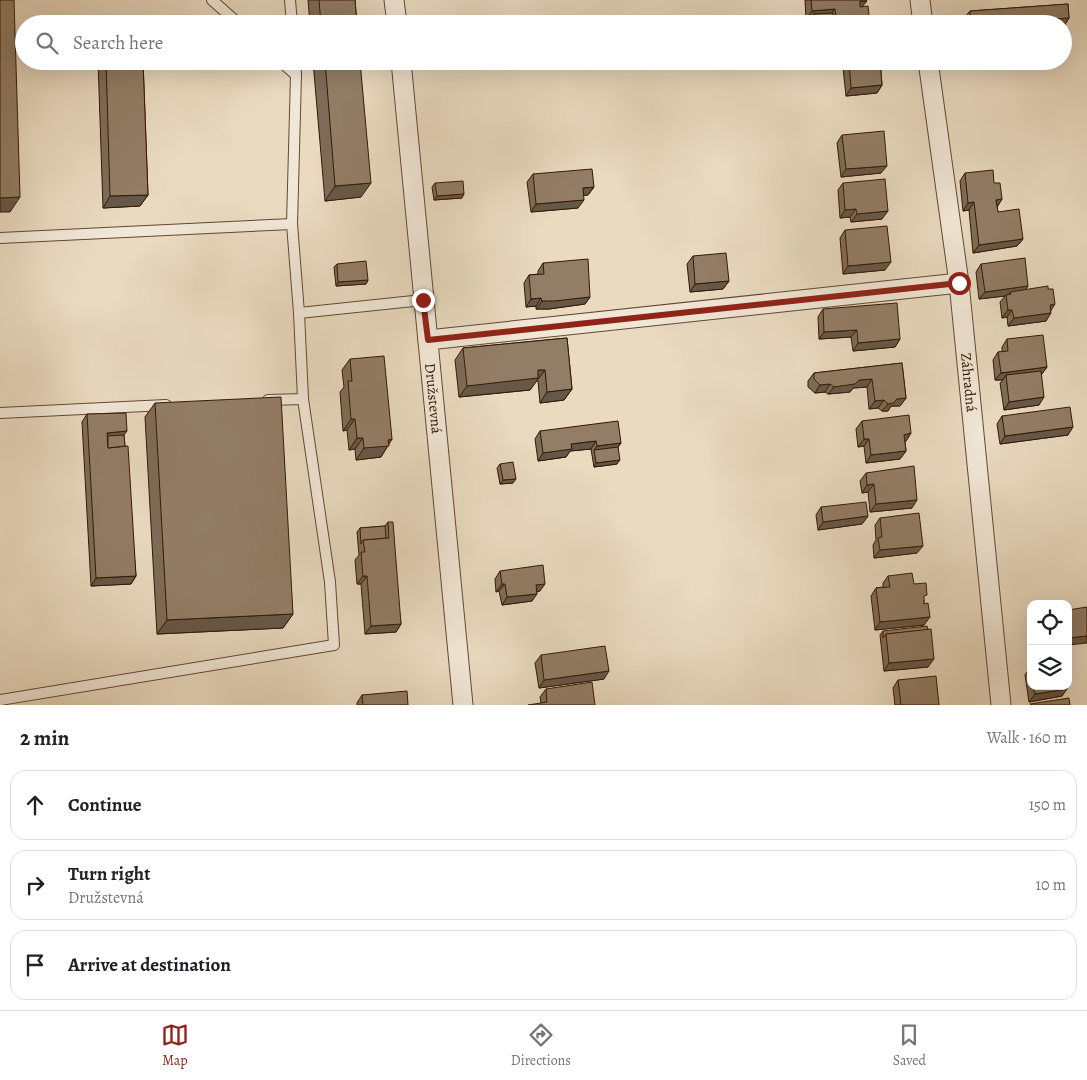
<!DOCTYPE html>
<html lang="en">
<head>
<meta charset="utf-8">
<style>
  body { margin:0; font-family:Alegreya,serif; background:#f6f6f6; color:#202124 }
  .controls { position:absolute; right:15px; bottom:15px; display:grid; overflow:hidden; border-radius:10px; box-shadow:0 5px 20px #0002 }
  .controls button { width:45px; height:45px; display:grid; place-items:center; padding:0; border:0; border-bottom:1px solid #e0e0e0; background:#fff; color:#202124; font:25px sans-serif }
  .stop { position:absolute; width:15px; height:15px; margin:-11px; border:4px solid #8f2418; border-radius:50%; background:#fff }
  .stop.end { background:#8f2418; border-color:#fff; box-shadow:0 1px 5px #0008 }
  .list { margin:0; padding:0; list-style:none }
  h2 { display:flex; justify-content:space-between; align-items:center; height:65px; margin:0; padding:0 20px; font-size:21px }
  h2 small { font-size:16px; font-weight:400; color:#757577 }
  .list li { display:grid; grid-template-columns:32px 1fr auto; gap:15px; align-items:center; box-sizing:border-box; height:70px; margin:0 10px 10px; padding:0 10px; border:1px solid #e0e0e0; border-radius:15px }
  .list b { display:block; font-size:19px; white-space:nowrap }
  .list p { margin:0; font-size:16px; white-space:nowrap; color:#757577 }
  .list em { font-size:16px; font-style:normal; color:#757577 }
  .icon { flex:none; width:28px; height:28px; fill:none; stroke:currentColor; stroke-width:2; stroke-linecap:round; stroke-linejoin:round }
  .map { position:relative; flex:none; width:1087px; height:705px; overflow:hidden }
  .search { position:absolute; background:#fff; box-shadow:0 5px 20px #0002; left:15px; right:15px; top:15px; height:55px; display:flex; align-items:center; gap:12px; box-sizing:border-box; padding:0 18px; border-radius:28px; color:#757577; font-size:19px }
  .sheet { height:305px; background:#fff }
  nav { display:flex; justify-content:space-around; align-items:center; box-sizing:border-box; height:70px; border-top:1px solid #e0e0e0; background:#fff; font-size:14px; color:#757577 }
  nav a { display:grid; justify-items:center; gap:2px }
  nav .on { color:#8f2418 }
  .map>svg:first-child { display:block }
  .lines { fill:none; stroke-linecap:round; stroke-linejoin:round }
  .lane-casing { stroke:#614834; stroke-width:12 }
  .street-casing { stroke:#614834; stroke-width:21 }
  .lane { stroke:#f1e7d6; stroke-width:10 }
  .street { stroke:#f1e7d6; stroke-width:19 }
  .wall { fill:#7e6c58; stroke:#341805 }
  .shaded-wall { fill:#665847; stroke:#341805 }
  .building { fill:#927d66; stroke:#341805 }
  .route { stroke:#8f2418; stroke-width:6 }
  .labels { text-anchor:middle; stroke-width:4; stroke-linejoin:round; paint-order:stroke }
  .street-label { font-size:15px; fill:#341805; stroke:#f1e7d6 }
</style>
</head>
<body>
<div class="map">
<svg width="1087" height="705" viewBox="0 0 1087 705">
  <rect width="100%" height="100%" fill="#e9dac0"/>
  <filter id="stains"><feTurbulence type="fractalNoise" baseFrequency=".004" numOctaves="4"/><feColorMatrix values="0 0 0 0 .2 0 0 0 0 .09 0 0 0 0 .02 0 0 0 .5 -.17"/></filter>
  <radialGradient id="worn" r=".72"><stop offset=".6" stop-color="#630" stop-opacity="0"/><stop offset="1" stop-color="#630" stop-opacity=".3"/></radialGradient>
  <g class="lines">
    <g class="lane-casing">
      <g id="lane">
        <path d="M212,0L239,24"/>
        <path d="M290,0L292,24"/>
        <path d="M280,61L296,75"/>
        <path d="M0,238L292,224"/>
        <path d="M299,313L423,300"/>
        <path d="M268,400L303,399"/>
        <path d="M0,413L166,405"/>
        <path d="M0,700L334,645L330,582L303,399L299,313L292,224L296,75L295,61"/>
      </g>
    </g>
    <g class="street-casing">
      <g id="street">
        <path d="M394,0L397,24"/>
        <path d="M920,0L923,24"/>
        <path id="s1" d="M401,61L463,705"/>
        <path id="s2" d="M928,61L959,283L1001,705"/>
        <path d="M428,340L959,283"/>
      </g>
    </g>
    <use href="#lane" class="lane"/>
    <use href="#street" class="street"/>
  </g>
  <g class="wall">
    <path d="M308,0H355L357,24H310Z"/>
    <path d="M805,0H866L862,6L870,24H812L811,18L806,19Z"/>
    <path d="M1068,4L1069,18L1064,26L1063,24H965L964,18L970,11Z"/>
    <path d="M98,61H143L148,195L140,206L103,208Z"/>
    <path d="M313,61H360L361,197L325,201Z"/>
    <path d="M834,61H880L882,85L877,93L846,96L843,68L848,61L834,63Z"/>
    <path d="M842,135L881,173L841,177L837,143Z"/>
    <path d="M965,173L994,183L1002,199L997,207L998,212L1023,239L1017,246L973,253L969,210L963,211L960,181Z"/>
    <path d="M533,174L594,187L588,195H583L578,208L531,212L527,182Z"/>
    <path d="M435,183L462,198L434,200L432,187Z"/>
    <path d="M843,183L882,219L851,222L850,217L840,218L838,190Z"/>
    <path d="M845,230L885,270L843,274L840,238Z"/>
    <path d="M693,256L729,281L723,289L690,292L687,264Z"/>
    <path d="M543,263L590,297L585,304L549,309H536V306L526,307L524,283L529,275L538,274V271Z"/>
    <path d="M337,264L368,280L366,284L336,286L334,267Z"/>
    <path d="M981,264L1028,286L1025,290L1051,310L1046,321L1008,326L1007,317L1002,318L1000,302L1005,296L979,299L976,272Z"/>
    <path d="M823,309L900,339L895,347L853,351L851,337L819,339L818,317Z"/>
    <path d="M567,338L572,389L564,400L540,403L538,381H536L530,390L459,397L455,360L463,348Z"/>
    <path d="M1007,339L1047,367L1041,375L1039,405L1004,410L1000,383L1003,380H995L993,360L998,352H1002V347Z"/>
    <path d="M350,359L392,439L381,457L356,460L355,449L349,450L347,430L343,431L340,392L344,387L342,370Z"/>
    <path d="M902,363L906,398L900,406H891L888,411H882L878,408L869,409L867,387L853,388L850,392L828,394L825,392L815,393L808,387V381L814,373Z"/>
    <path d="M155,403L293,614L283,628L157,634L145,417Z"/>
    <path d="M87,414L124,435L136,576L131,584L91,586L82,422Z"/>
    <path d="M1002,416L1068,435L1000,444L997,424Z"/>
    <path d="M862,421L911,433L906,441H905L906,451L900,459L866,463L864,446L858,447L856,429Z"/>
    <path d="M540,431L621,443L618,447L617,464L594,467L591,449L570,451L566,457L538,461L535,439Z"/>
    <path d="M500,464L513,483L500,484L497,468Z"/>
    <path d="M866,473L912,508L870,512L868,492L862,493L860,481Z"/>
    <path d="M821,507L868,516L862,524L818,530L816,515Z"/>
    <path d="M880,518L917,553L874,558L873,545L876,540L875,525Z"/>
    <path d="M388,522L401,624L396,632L365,634L361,584H357L355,560L359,555L357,532L360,528L385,526Z"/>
    <path d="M500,571L540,591L537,592L532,601L502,605L499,591L496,592L495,579Z"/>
    <path d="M888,576L914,584L924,600V625L875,630L871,596L876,588L883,587V583Z"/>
    <path d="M1031,622V636L1029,624Z"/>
    <path d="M883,631L928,667L884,671L880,635Z"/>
    <path d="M541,655L604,679L539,688L535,663Z"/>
    <path d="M1030,667L1031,686H1067L1062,696L1029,702L1025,675Z"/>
    <path d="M898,680L939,705H895L893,688Z"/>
    <path d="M546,689L595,705L541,703L540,697Z"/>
    <path d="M362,695L408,705H357V703Z"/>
  </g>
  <g class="shaded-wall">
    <path d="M860,1H867L861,8L854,9Z"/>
    <path d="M835,9L830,16L814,14L811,18L806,19L812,11Z"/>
    <path d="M1069,18L1064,26L1063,24H1034L1037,20Z"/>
    <path d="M835,61H848L834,63Z"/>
    <path d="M882,85L877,93L846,96L851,88Z"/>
    <path d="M887,166L881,173L841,177L846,169Z"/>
    <path d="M371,183L361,197L325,201L335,186Z"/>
    <path d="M594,187L588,195L577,196L583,188Z"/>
    <path d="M464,194L462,198L434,200L437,196Z"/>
    <path d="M148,195L140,206L103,208L110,196Z"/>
    <path d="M20,197L10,212H0V198Z"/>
    <path d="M1002,199L997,207L996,200Z"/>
    <path d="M584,200L578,208L531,212L536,204Z"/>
    <path d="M974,202L969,210L963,211L968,203Z"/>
    <path d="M856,209L850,217L840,218L845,210Z"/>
    <path d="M888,211L882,219L851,222L857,214Z"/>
    <path d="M1023,239L1017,246L973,253L979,245Z"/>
    <path d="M891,262L885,270L843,274L848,266Z"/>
    <path d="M368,280L366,284L336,286L338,282Z"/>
    <path d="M729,281L723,289L690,292L695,284Z"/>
    <path d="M1028,286L1023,294H1011L1010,292L1008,296L1006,295L1005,296L979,299L985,292Z"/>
    <path d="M590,297L585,304L549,309H536L542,301Z"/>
    <path d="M541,298L536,306L526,307L531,299Z"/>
    <path d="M1055,304L1050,312V305Z"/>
    <path d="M1008,310H1012L1007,317L1002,318Z"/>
    <path d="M1051,313L1046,321L1008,326L1014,318Z"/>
    <path d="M857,330L851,337L819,339L824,332Z"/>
    <path d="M900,339L895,347L853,351L858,343Z"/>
    <path d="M1047,367L1041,375H1006L1003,380H995L1001,373Z"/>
    <path d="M538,370H545L530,390L459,397L467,386Z"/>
    <path d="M872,379L867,387L853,388L850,392L828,394L834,387L859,380Z"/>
    <path d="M830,384L825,392L815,393L820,385Z"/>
    <path d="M572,389L564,400L540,403L547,392Z"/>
    <path d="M1044,397L1039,405L1004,410L1009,402Z"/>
    <path d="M906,398L900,406H891L888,411H882L888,404L897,399Z"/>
    <path d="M884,400L878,408L869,409L875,401Z"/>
    <path d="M351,419H355L347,430L343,431Z"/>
    <path d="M1073,427L1068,435L1000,444L1005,436Z"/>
    <path d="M127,431L121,439L105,440L107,433Z"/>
    <path d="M911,433L906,441L898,442L904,435Z"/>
    <path d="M357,438H363L355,449L349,450Z"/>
    <path d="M392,439L381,457L356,460L364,448L388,440Z"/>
    <path d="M864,439H869L864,446L858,447Z"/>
    <path d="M596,441L591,449L570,451L566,457L538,461L543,453L571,444Z"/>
    <path d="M621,443L615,451L594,450L597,446Z"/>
    <path d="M906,451L900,459L866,463L871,455Z"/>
    <path d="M620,460L617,464L594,467L596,463Z"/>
    <path d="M516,479L513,483L500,484L503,480Z"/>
    <path d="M874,484L868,492L862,493L867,485Z"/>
    <path d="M917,500L912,508L870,512L876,504Z"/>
    <path d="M868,516L862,524L818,530L823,522Z"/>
    <path d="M923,546L917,553L874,558L880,550Z"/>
    <path d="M136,576L131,584L91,586L96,578Z"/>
    <path d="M363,576H367L361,584H357Z"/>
    <path d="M502,584H505L499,591L496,592Z"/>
    <path d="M545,584L540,591L530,592L536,585Z"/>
    <path d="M537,594L532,601L502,605L507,597Z"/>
    <path d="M293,614L283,628L157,634L167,620Z"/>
    <path d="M930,617L924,625L875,630L880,622Z"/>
    <path d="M401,624L396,632L365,634L371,626Z"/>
    <path d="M1087,636V643L1068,645V638Z"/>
    <path d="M934,659L928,667L884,671L889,663Z"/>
    <path d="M609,671L604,679L539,688L544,680Z"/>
    <path d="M1067,689L1062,696L1029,702L1035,694Z"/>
  </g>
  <g class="building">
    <path d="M0,0H14L20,197L0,198Z"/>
    <path d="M319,0H355L357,24H321Z"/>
    <path d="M811,0H866L867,1H860V7L868,6L870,24H837L835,9L812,11Z"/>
    <path d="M1068,4L1069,18L1037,20V24H971L970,11Z"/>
    <path d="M833,13V24H815L814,14Z"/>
    <path d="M142,21V24H105V23Z"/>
    <path d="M106,61H143L148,195L110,196Z"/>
    <path d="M325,61H360L371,183L335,186Z"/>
    <path d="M849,61H880L882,85L851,88Z"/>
    <path d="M884,131L887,166L846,169L842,135Z"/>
    <path d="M592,169L594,187L583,188L584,200L536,204L533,174Z"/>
    <path d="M993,170L994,183H1000L1002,199L996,200L998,212L1019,209L1023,239L979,245L974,202L968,203L965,173Z"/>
    <path d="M885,179L888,211L857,214L856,209L845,210L843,183Z"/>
    <path d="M463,181L464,194L437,196L435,183Z"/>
    <path d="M887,226L891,262L848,266L845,230Z"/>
    <path d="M726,253L729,281L695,284L693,256Z"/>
    <path d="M1025,258L1028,286L985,292L981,264Z"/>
    <path d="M588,259L590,297L555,301H542L541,298L531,299L529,275L544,274L543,263Z"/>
    <path d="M366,261L368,280L338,282L337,264Z"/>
    <path d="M1048,286V289H1053L1055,304L1050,305L1051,313L1014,318L1012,310H1008L1006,295L1011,294L1010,292Z"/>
    <path d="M897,303L900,339L858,343L857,330L824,332L823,309Z"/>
    <path d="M1043,335L1047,367L1001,373L998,352L1008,351L1007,339Z"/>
    <path d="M567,338L572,389L547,392L545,370H538V378L467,386L463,348Z"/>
    <path d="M384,356L392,439L388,440L389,446L364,448L363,438H357L355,419H351L348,381H352L350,359Z"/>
    <path d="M902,363L906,398L897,399L893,403L888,404L884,400L875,401L872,379L859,380L855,384L834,387L830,384L820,385L814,379V373Z"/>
    <path d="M1041,371L1044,397L1009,402L1006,375Z"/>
    <path d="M281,397L293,614L167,620L155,403Z"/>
    <path d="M1070,407L1073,427L1005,436L1002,416Z"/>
    <path d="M126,413L127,431L107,433L108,448L128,446L136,576L96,578L87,414Z"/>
    <path d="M909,415L911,433L904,435L906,451L871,455L869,439H864L862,421Z"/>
    <path d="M618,421L621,443L597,446L596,441L571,444L572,449L543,453L540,431Z"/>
    <path d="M124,435L125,446L108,448V436Z"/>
    <path d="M618,447L620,460L596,463L594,450Z"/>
    <path d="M513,462L516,479L503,480L500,464Z"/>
    <path d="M914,466L917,500L876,504L874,484L867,485L866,473Z"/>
    <path d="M866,502L868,516L823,522L821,507Z"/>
    <path d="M919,513L923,546L880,550L878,538L882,537L880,518Z"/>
    <path d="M388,522H393L401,624L371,626L367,576H363L361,552H365L363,540L389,538Z"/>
    <path d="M385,526L386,538L363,540L361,544L360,528Z"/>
    <path d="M543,565L545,584L536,585L537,594L507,597L505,584H502L500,571Z"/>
    <path d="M912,573L914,584L926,583L927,595L924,596V604L928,603L930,617L880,622L876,588L890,587L888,576Z"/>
    <path d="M1087,607V636L1068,638V610Z"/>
    <path d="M927,626L928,630L886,634L883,638V631Z"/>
    <path d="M931,629L934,659L889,663L886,634Z"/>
    <path d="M605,646L609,671L544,680L541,655Z"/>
    <path d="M936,676L939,705H901L898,680Z"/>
    <path d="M592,682L595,705H528L547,702L546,689Z"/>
    <path d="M1033,686H1067V689L1035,694Z"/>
    <path d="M407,691L408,705H363L362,695Z"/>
    <path d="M1069,698L1070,705H1031L1030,704Z"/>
  </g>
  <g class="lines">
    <path class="route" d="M423,300L428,340L959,283"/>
  </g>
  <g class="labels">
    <g class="street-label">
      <text dy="5" stroke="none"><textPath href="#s2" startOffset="324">Záhradná</textPath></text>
      <text dy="5" stroke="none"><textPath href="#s1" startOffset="339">Družstevná</textPath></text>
    </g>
  </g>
  <rect width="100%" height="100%" filter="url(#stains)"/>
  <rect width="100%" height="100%" fill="url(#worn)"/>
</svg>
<div class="controls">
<button><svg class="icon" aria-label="locate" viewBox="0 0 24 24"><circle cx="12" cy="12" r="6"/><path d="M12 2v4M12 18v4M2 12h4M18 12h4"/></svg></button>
<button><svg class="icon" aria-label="layers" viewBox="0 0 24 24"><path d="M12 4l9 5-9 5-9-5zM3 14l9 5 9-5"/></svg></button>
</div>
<div class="stop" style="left:959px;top:283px"></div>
<div class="stop end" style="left:423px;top:300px"></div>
<div class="search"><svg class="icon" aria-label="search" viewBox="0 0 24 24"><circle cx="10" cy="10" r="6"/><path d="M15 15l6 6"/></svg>Search here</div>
</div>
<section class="sheet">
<h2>2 min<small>Walk · 160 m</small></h2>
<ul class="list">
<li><svg class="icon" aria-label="ahead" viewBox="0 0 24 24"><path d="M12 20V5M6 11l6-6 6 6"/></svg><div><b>Continue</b></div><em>150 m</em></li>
<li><svg class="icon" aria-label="right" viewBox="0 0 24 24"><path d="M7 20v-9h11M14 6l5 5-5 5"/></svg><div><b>Turn right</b><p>Družstevná</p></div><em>10 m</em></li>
<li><svg class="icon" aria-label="arrive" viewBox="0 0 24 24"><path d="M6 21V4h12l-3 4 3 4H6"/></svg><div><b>Arrive at destination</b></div></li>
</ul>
</section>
<nav>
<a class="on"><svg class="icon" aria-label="map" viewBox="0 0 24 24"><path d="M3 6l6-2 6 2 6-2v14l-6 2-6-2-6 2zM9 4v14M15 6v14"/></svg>Map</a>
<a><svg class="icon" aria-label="directions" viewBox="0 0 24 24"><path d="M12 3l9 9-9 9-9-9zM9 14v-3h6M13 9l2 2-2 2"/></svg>Directions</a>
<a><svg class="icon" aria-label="saved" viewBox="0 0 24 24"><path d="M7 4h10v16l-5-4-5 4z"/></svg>Saved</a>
</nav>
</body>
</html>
